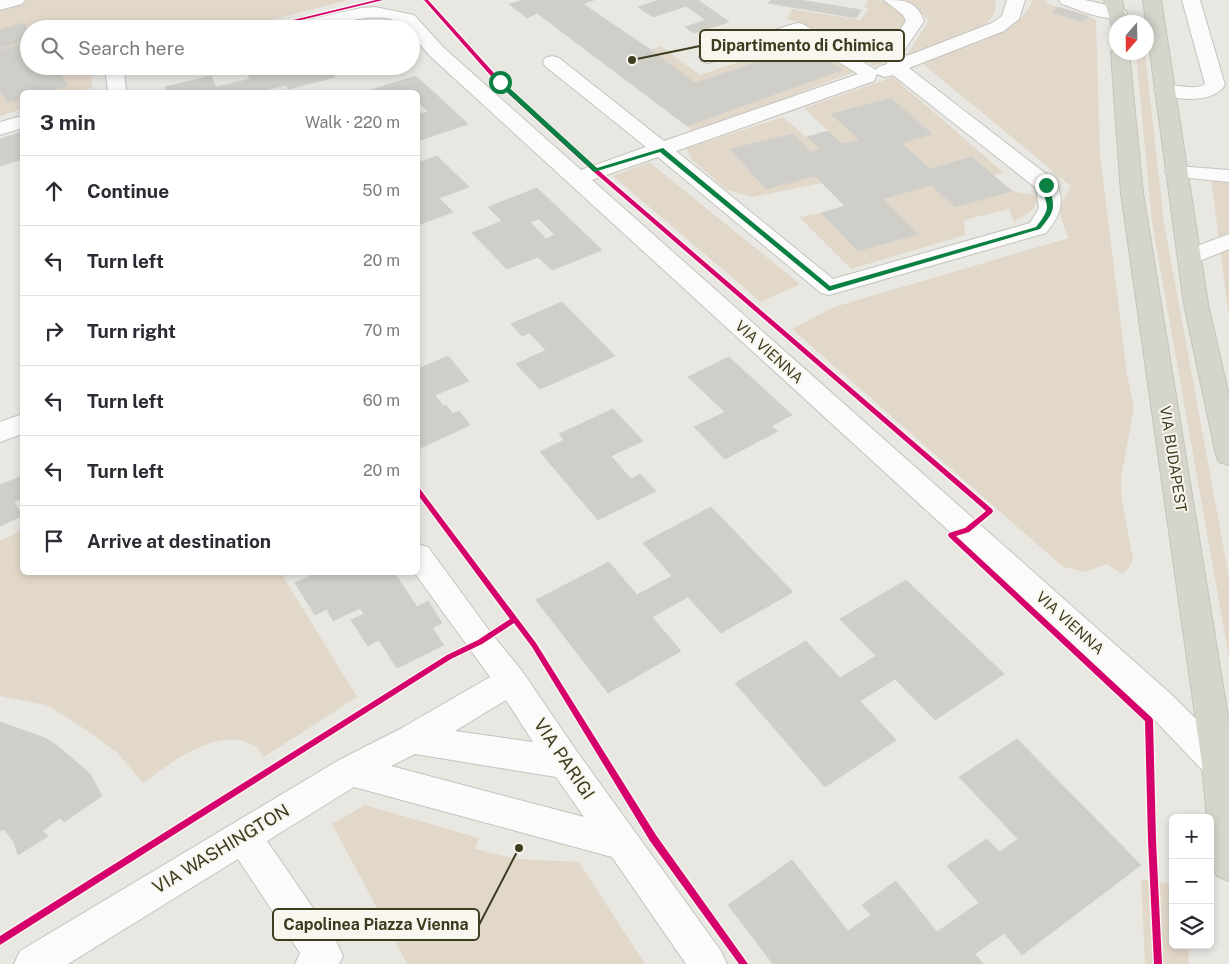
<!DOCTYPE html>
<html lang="en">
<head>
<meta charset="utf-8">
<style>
  body { margin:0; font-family:"Public Sans",sans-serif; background:#f7f7f7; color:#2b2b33 }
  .controls { position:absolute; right:15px; bottom:15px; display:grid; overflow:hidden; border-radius:8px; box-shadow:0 2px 8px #0003 }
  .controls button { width:45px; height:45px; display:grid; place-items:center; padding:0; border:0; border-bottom:1px solid #e1e1e2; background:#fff; color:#2b2b33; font:25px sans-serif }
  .compass { position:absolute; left:1109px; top:15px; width:45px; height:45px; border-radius:50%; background:#fff; box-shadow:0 2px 8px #0003; rotate:200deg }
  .stop { position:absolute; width:15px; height:15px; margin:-11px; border:4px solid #0b8043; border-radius:50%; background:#fff }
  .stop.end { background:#0b8043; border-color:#fff; box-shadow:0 1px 5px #0008 }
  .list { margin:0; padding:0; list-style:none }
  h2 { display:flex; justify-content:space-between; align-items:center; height:65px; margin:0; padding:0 20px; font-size:21px }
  h2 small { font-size:16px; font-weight:400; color:#7c7c81 }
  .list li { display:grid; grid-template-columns:32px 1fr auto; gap:15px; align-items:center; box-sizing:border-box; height:70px; padding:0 20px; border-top:1px solid #e1e1e2 }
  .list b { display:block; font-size:19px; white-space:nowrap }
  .list em { font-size:16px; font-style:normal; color:#7c7c81 }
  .icon { flex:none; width:28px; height:28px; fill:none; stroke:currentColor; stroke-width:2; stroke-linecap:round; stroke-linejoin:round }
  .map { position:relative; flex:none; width:1229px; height:964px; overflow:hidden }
  .search { position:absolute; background:#fff; box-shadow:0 2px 8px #0003; left:20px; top:20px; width:400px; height:55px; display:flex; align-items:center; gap:12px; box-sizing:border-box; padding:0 18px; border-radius:28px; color:#7c7c81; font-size:19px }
  .panel { position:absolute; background:#fff; box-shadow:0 2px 8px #0003; left:20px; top:90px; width:400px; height:485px; border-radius:8px }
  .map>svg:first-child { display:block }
  .green { fill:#e2d8ca }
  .building { fill:#cfcec9; stroke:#d1d0cb; fill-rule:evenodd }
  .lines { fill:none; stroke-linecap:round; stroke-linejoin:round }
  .minor-casing { stroke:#c4c3be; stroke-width:2 }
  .major-casing { stroke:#c5c4bb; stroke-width:2 }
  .minor { fill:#fcfbfb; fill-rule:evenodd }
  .major { fill:#d5d5cc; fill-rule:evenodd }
  .cycleway-casing { stroke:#f8f6ef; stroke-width:3 }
  .cycleway { fill:#d6006c; fill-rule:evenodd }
  .route { fill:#0b8043 }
  .labels { text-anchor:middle; stroke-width:4; stroke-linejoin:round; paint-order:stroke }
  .street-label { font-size:15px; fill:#3c3c1f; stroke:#f8f6ef }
  .near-street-label { font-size:18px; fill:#3c3c1f; stroke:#f8f6ef }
  .leader { fill:none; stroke:#3c3c1f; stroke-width:2 }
  .callout-dot { fill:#3c3c1f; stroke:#f8f6ef; stroke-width:2 }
  .callout { fill:#f8f6ef; stroke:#3c3c1f; stroke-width:2 }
  .callout-label { font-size:16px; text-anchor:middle; font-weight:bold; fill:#3c3c1f }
</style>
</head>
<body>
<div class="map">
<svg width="1229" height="964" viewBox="0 0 1229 964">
  <rect width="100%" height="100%" fill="#e8e7e2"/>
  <g class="green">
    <path d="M0,0H349L236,29H29V66H91L92,88L76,92H22V109L0,116Z"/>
    <path d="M869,0C892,0 897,5 913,21L883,63L874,66L803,23L787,19L792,9L860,20L869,9L864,7Z"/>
    <path d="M905,0H995C998,11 993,17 985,25L907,55L929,20Z"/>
    <path d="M1032,0H1044L1048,4L1085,14L1096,20L1100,154L1127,374L1134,407L1121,479L1122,500L1133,559L1129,568L1122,574L1107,564L1085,572L1063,567L792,329L834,307L1069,238C1058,211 1056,211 1071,186L923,64L926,60L936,58C965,46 1023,33 1032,0Z"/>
    <path d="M806,39L857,71L694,132L687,126L842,70L805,46L695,83L651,50L661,46L700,75Z"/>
    <path d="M1136,53H1145L1164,223L1229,577V658L1152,222Z"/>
    <path d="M893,77L1004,173L994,175L972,157L930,169L901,143L932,134L891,98L832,113L860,140L842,144L804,108Z"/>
    <path d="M783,117L820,149L811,152L793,134L731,150L766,189L815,176L822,183L753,197L727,190L692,160L686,148Z"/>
    <path d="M649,162L800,284L761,302L613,176Z"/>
    <path d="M1210,170L1229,171V318Z"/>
    <path d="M931,185L955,207L1012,191L1038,196C1038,210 1025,215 1014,222L1009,209L964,220L965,235L851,269L799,217L821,213L858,251L917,234L883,199Z"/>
    <path d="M22,530V572L281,573L357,697L264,757C261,754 258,748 254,746C219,724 170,764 143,783L117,752L83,728L47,705L0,696V541Z"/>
    <path d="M365,805L479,838L475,849L518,859L579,862L645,964H407L332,824Z"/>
    <path d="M1141,879L1173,884V945H1188L1189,964H1145Z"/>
  </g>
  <g class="building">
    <path d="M524,0H594L583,4L651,50L695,83L805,46L842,70L687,126L537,13L527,18L509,4Z"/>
    <path d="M659,0H698L729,22L694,33L685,27L706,20L686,6L653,17L638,7Z"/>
    <path d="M771,0H800L861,10L856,18L768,3Z"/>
    <path d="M1058,7L1088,17L1082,22L1052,12Z"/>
    <path d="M23,23L29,31V40L0,48V30Z"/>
    <path d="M29,42V66H54L68,86L44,92H22V99L8,103L0,91V50Z"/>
    <path d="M259,66L282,68L357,66L332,72L335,77L288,89L286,85L261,91L262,92H168L165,87L211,76L216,87L250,79L246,71L260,68Z"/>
    <path d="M416,76L468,124L420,140L418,137V114L428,112L418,102V92H373L371,90Z"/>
    <path d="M891,98L932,134L901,143L930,169L972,157L1012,191L955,207L931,185L883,199L918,234L858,251L821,213L845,206L815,176L766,189L730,149L793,134L811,152L820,149L807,137L828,131L842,144L860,140L831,114Z"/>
    <path d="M22,132V159L0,166V139Z"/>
    <path d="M437,156L469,187L439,198L453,212L418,225V163Z"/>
    <path d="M537,188L602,250L552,270L538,257L507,269L472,233L502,221L488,207ZM539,219L555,235L546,239L530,222Z"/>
    <path d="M562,302L615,356L540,389L516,364L546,350L529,333L522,336L511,324Z"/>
    <path d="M448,356L469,381L435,395L443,406L446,405L453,414L459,411L470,425L418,449V369Z"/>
    <path d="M729,357L792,415L771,426L778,431L725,459L694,427L725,412L688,377Z"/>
    <path d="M613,409L643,441L611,456L631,479L640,474L656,491L598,520L540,452L564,440L559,434Z"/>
    <path d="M22,476V498L14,502L22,516L0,526V485Z"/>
    <path d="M711,507L793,592L721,633L688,597L652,617L681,651L608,693L536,600L609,562L637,595L672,576L643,543Z"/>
    <path d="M319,572H394L417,607L428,601L442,623L432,628L444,645L397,668L379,640L368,646L351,620L364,614L360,608L333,621L327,609L315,615L295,583Z"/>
    <path d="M906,580L1004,674L935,720L895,679L860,701L896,740L825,787L735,683L806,641L840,678L876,656L840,619Z"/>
    <path d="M0,722L45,738L59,747L90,774L102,796L64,822L60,818L42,831L48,836L18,855L14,842L4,829L0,831Z"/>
    <path d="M1017,739L1141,865L1022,955L1004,933L975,954L983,964H773L728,905L792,860L848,931L871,915L862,905L896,881L937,932L979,903L947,866L987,839L1000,852L1018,839L959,777Z"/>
  </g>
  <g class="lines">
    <g class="minor-casing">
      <g id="minor">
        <path d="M0,0H25L22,4L0,10Z"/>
        <path d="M884,0C904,0 916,0 924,21L903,52L907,56L992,23L1002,16L1007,0H1025L1019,19L1004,31L909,68L1054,180C1067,200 1060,216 1046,233L829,295L821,293L658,157L592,180L1172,695L1229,752V775L1219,779L1207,775L1150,715L430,56L411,34V29H407C387,6 342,24 317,28C306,30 293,29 282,29L285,25L361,8L375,7L414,15L444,48L581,170L646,147L545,66L543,62L545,58L552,56L559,58L664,141L858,74L795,35L708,63L701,61L699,57L701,53L797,23L803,24L876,70L878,67L887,64L888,58L884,53L906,21L903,15ZM877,74L885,77L893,75L1036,188L1039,208L1030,223L833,279L676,151L874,81Z"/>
        <path d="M1059,0H1085L1124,9L1127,13L1124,17C1104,22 1080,10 1062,4Z"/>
        <path d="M1182,0H1200L1225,85C1211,105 1178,99 1157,94L1154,90L1157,86C1172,82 1192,92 1205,84Z"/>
        <path d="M105,66H128L124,70L126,92H108Z"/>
        <path d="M22,116V128L0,135V122Z"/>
        <path d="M1176,166L1229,170V182L1169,176L1165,172L1169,168Z"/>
        <path d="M1229,234V249L1197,262L1189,264L1181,262L1178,257L1181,252Z"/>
        <path d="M22,414V434L0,442V422Z"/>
        <path d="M418,544L428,547L491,633L522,671L578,753L721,951L727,964H686L612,857L354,787L267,841L337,943L343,956L339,964H295L300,953L238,859L68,964H14L20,951L339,760L400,729L490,677L414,572H418ZM506,700L533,742L455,731ZM415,754L556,777L584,817L391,766Z"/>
      </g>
    </g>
    <g class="major-casing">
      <g id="major">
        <path d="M1104,0H1122L1127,22H1116V27L1112,26Z"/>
        <path d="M1143,0H1161L1208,304L1229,396V465L1219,462L1216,455L1184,304Z"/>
        <path d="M1116,47V52H1129L1143,193L1229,723V881L1217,876L1211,864L1210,818H1207L1202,764L1121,193L1111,52Z"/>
      </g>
    </g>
    <use href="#minor" class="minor"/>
    <use href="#major" class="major"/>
    <g class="cycleway-casing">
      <g id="cycleway">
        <path d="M376,0H383L264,29H256Z"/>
        <path d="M424,0H428L502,82L598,170L992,509L993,511L992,513L969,532L956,536L1152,718L1153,720L1156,840L1162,964H1154L1148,840L1145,721L949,537L948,535L949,533L965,528L986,511L594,172L498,84Z"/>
        <path d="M418,489H420L536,643L656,835L748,964H739L650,841L532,647L514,623L482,644L451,659L0,945V936L447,655L478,640L510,619L418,495Z"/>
      </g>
    </g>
    <use href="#cycleway" class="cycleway"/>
  </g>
  <path class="route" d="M498,81H502L597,168L663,148L830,286L1036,227C1056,202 1042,207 1044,183L1049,185C1055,208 1056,210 1040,229L829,291L660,152L594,172L498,84Z"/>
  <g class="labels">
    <g class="street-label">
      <text transform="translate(769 352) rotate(42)" y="5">VIA VIENNA</text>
      <text transform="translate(1173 459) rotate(81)" y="5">VIA BUDAPEST</text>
      <text transform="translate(1070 623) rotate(42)" y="5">VIA VIENNA</text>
    </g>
    <g class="near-street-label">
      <text transform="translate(564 759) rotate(56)" y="6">VIA PARIGI</text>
      <text transform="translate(221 849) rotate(-31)" y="6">VIA WASHINGTON</text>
    </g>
  </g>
  <path class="leader" d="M632 60L700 46M519 848L479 925"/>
  <g class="callout-dot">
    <circle cx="632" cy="60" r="5"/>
    <circle cx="519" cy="848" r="5"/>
  </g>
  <g class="callout">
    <rect x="700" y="30" width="204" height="31" rx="5"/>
    <rect x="273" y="909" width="206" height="31" rx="5"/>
  </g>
  <g class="callout-label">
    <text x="802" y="51">Dipartimento di Chimica</text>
    <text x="376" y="930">Capolinea Piazza Vienna</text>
  </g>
</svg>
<div class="controls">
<button>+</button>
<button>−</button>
<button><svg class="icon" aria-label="layers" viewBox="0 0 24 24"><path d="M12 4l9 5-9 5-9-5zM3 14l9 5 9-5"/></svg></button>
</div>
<svg class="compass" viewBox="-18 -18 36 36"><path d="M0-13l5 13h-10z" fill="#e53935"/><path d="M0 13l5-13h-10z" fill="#7c7c81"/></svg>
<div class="stop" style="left:500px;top:82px"></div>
<div class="stop end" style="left:1046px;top:185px"></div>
<div class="search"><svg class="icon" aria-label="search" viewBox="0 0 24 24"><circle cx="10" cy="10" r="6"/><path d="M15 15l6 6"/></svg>Search here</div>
<section class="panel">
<h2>3 min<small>Walk · 220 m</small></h2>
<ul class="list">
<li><svg class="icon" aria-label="ahead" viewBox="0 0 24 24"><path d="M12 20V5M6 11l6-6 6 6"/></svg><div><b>Continue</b></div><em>50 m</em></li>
<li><svg class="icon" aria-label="left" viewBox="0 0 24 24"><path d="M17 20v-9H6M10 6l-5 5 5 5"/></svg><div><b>Turn left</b></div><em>20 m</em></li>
<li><svg class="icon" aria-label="right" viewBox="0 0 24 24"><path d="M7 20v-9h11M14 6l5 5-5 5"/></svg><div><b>Turn right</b></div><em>70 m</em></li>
<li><svg class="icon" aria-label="left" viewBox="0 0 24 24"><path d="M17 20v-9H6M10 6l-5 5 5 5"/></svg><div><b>Turn left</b></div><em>60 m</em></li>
<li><svg class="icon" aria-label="left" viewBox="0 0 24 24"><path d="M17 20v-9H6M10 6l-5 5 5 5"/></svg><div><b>Turn left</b></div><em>20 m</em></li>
<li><svg class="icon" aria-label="arrive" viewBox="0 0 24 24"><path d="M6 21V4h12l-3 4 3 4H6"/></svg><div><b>Arrive at destination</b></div></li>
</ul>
</section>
</div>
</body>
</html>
